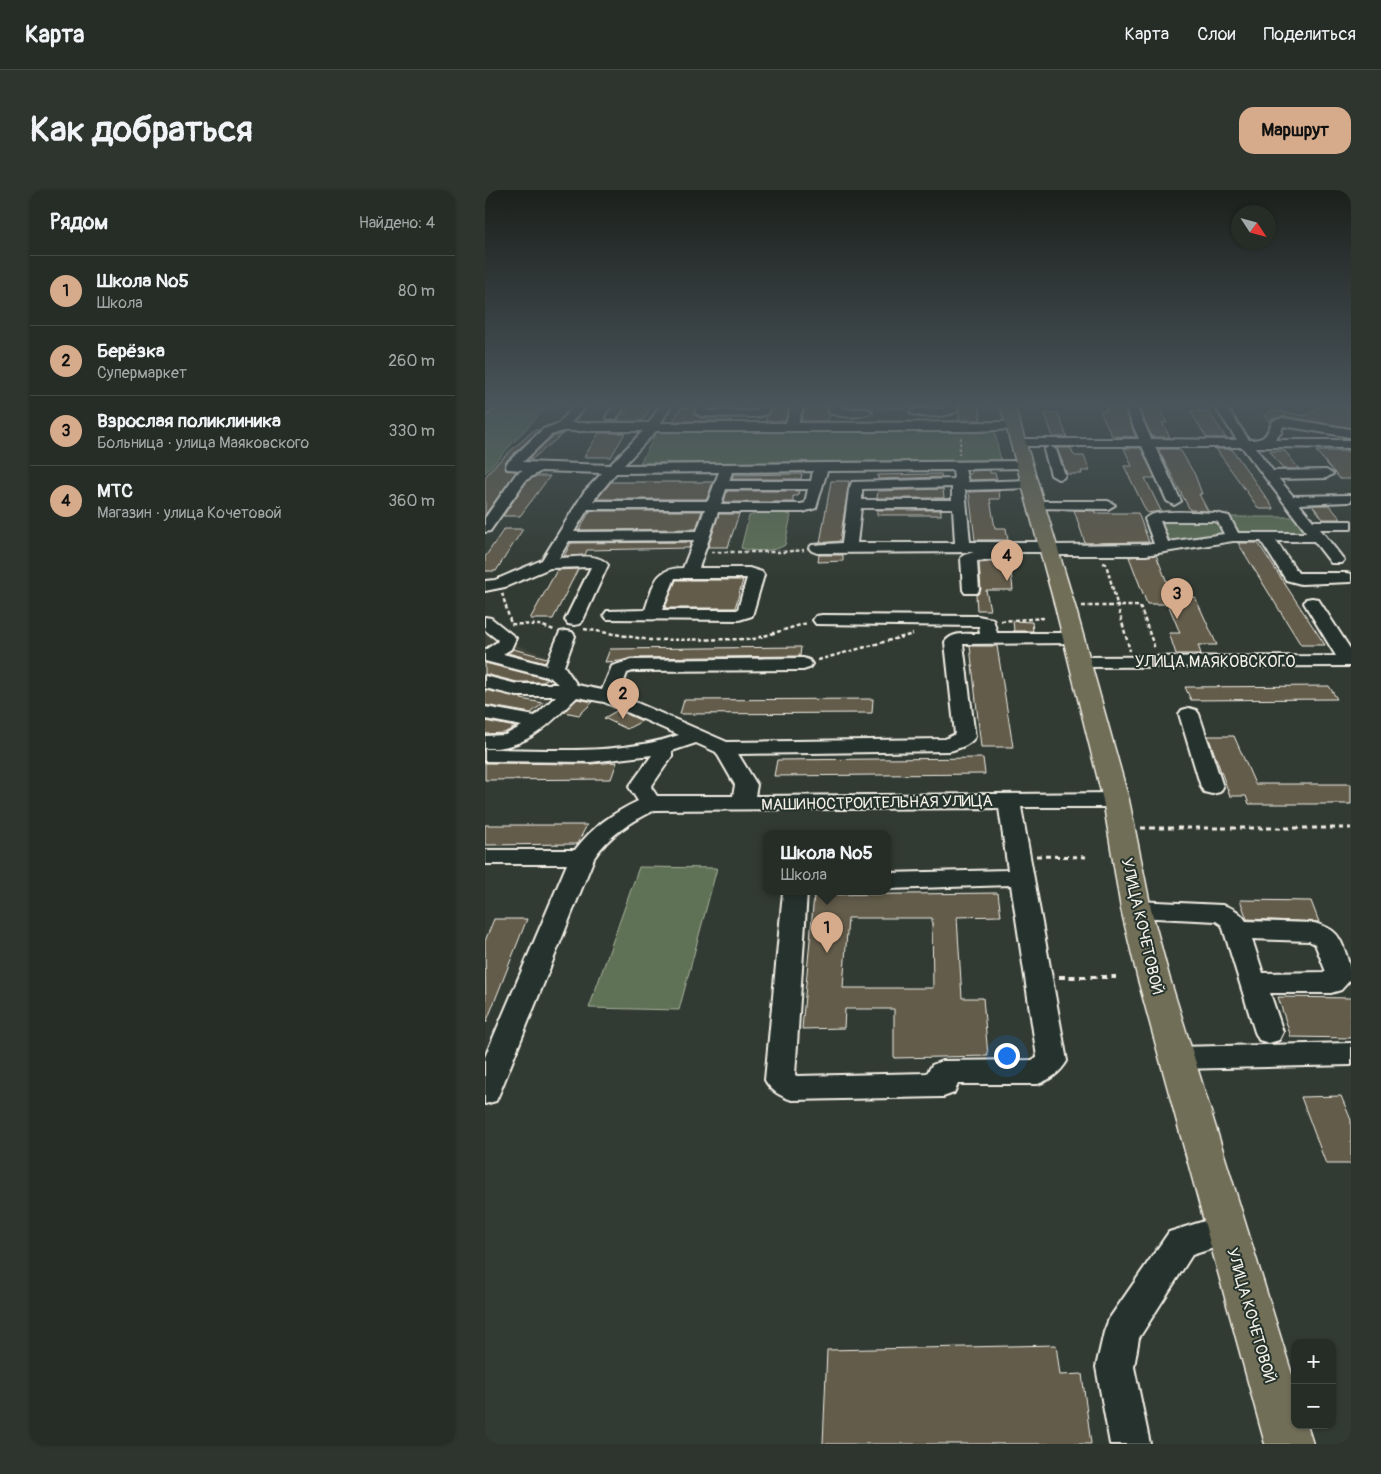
<!DOCTYPE html>
<html lang="ru">
<head>
<meta charset="utf-8">
<style>
  body { margin:0; font-family:Pangolin,sans-serif; background:#2e342e; color:#f1f3f6 }
  .controls { position:absolute; right:15px; bottom:15px; display:grid; overflow:hidden; border-radius:10px; box-shadow:0 1px 4px #0004 }
  .controls button { width:45px; height:45px; display:grid; place-items:center; padding:0; border:0; border-bottom:1px solid #424843; background:#262c26; color:#f1f3f6; font:25px sans-serif }
  .compass { position:absolute; left:746px; top:15px; width:45px; height:45px; border-radius:50%; background:#262c26; box-shadow:0 1px 4px #0004; rotate:126deg }
  .you { position:absolute; left:521px; top:865px; width:18px; height:18px; margin:-12px; border:4px solid #fff; border-radius:50%; background:#1a73e8; box-shadow:0 0 0 8px #1a73e833 }
  .badge { display:grid; place-items:center; width:32px; height:32px; border-radius:50%; background:#d6ab8b; color:#111; font-size:16px; font-weight:700 }
  .pin { position:absolute; translate:-50% -41px; filter:drop-shadow(0 1px 2px #0008) }
  .pin::after { content:''; position:absolute; top:26px; width:18px; height:15px; background:inherit; clip-path:polygon(0 0,100% 0,50% 100%) }
  .popup { position:absolute; left:278px; top:640px; width:128px; height:65px; box-sizing:border-box; display:grid; place-content:center; border-radius:10px; background:#262c26; filter:drop-shadow(0 1px 4px #0005); font-size:16px; white-space:nowrap; color:#a4a7a7 }
  .popup b { font-size:19px; color:#f1f3f6 }
  .popup::after { content:''; position:absolute; left:50%; top:100%; margin-left:-10px; border:10px solid transparent; border-top-color:#262c26 }
  .list { margin:0; padding:0; list-style:none }
  h2 { display:flex; justify-content:space-between; align-items:center; height:65px; margin:0; padding:0 20px; font-size:21px }
  h2 small { font-size:16px; font-weight:400; color:#a4a7a7 }
  .list li { display:grid; grid-template-columns:32px 1fr auto; gap:15px; align-items:center; box-sizing:border-box; height:70px; padding:0 20px; border-top:1px solid #424843 }
  .list b { display:block; font-size:19px; white-space:nowrap }
  .list p { margin:0; font-size:16px; white-space:nowrap; color:#a4a7a7 }
  .list em { font-size:16px; font-style:normal; color:#a4a7a7 }
  .map { position:relative; flex:none; width:866px; height:1254px; overflow:hidden; border-radius:15px }
  header { display:flex; align-items:center; gap:30px; box-sizing:border-box; height:70px; padding:0 25px; background:#262c26; border-bottom:1px solid #424843 }
  header strong { font-size:24px }
  nav { display:flex; gap:28px; margin-inline-start:auto; font-size:18px }
  .intro { display:flex; align-items:center; justify-content:space-between; box-sizing:border-box; height:120px; padding:0 30px }
  h1 { margin:0; font-size:35px }
  .button { padding:12px 22px; border-radius:15px; background:#d6ab8b; color:#111; font-size:18px; font-weight:700 }
  main { display:flex; gap:30px; padding:0 30px }
  aside { flex:1; background:#262c26; border-radius:15px; box-shadow:0 1px 4px #0004 }
  .map>svg:first-child { display:block }
  .built { fill:#41453a }
  .green { fill:#5f7256; stroke:#aab29f }
  .building { fill:#635c4c; stroke:#f4f1e8; fill-rule:evenodd }
  .lines { fill:none; stroke-linecap:round; stroke-linejoin:round }
  .minor-casing { stroke:#f4f1e8; stroke-width:4 }
  .major-casing { stroke:#f4f1e8; stroke-width:3 }
  .path-far3 { stroke:#f4f1e8; stroke-width:2; stroke-dasharray:3 2; stroke-linecap:butt }
  .path-far2 { stroke:#f4f1e8; stroke-width:2.5; stroke-dasharray:4 2.5; stroke-linecap:butt }
  .path-far1 { stroke:#f4f1e8; stroke-width:3; stroke-dasharray:5 4; stroke-linecap:butt }
  .path { stroke:#f4f1e8; stroke-width:4; stroke-dasharray:6 4.5; stroke-linecap:butt }
  .minor { fill:#26332d; fill-rule:evenodd }
  .major { fill:#716e59; fill-rule:evenodd }
  .labels { text-anchor:middle; stroke-width:4; stroke-linejoin:round; paint-order:stroke }
  .street-label { font-size:16px; fill:#f4f1e8; stroke:#26332d }
</style>
</head>
<body>
<header>
<strong>Карта</strong>
<nav><a>Карта</a><a>Слои</a><a>Поделиться</a></nav>
</header>
<div class="intro"><h1>Как добраться</h1><a class="button">Маршрут</a></div>
<main>
<aside>
<h2>Рядом<small>Найдено: 4</small></h2>
<ul class="list">
<li><span class="badge">1</span><div><b>Школа №5</b><p>Школа</p></div><em>80 m</em></li>
<li><span class="badge">2</span><div><b>Берёзка</b><p>Супермаркет</p></div><em>260 m</em></li>
<li><span class="badge">3</span><div><b>Взрослая поликлиника</b><p>Больница · улица Маяковского</p></div><em>330 m</em></li>
<li><span class="badge">4</span><div><b>МТС</b><p>Магазин · улица Кочетовой</p></div><em>360 m</em></li>
</ul>
</aside>
<div class="map">
<svg width="866" height="1254" viewBox="0 0 866 1254">
  <rect width="100%" height="100%" fill="#323b33"/>
  <filter id="ink" filterUnits="userSpaceOnUse"><feTurbulence type="fractalNoise" baseFrequency=".02" numOctaves="2"/><feDisplacementMap in="SourceGraphic" scale="10" xChannelSelector="R" yChannelSelector="G"/><feConvolveMatrix kernelMatrix="1 2 1 2 8 2 1 2 1" color-interpolation-filters="sRGB"/></filter>
  <g filter="url(#ink)">
    <path class="built" d="M0,443L70,469L75,488L63,512L31,545L0,550Z"/>
    <g class="green">
      <path d="M0,214H64L0,283Z"/>
      <path d="M356,214H461V218L355,219Z"/>
      <path d="M509,238L516,271L155,273L173,240Z"/>
      <path d="M273,323H299L306,325L300,355C290,362 268,362 256,358L264,326Z"/>
      <path d="M742,327H813L822,342L761,345L751,343Z"/>
      <path d="M676,331H730L737,333L742,341L736,346L685,351Z"/>
      <path d="M154,677L232,678L194,820L104,818Z"/>
    </g>
    <g class="building">
      <path d="M619,214H637L651,247L627,246L615,221H622Z"/>
      <path d="M652,214H672L682,233H677L685,247H667Z"/>
      <path d="M840,214H866V238L798,226L787,229L785,233L779,226L786,220L820,226Z"/>
      <path d="M146,215L167,216L157,231H121L133,230L136,224H140Z"/>
      <path d="M226,215H253L251,219H225Z"/>
      <path d="M474,215H494L496,230H474Z"/>
      <path d="M327,216H342V222L345,224L343,231H316L320,219H326Z"/>
      <path d="M196,218H210L208,224L216,228H247L245,231H188Z"/>
      <path d="M286,219H304L300,231H280Z"/>
      <path d="M705,221H723L741,248H722Z"/>
      <path d="M560,223H573L582,247H568Z"/>
      <path d="M49,240H54L20,272L21,280L32,281L0,325V287L11,274Z"/>
      <path d="M79,243L46,270H42L67,247Z"/>
      <path d="M114,243H140L126,267H99Z"/>
      <path d="M572,258H586L588,264L591,266H599L605,281H596L597,284H582Z"/>
      <path d="M639,258H656L670,288H660L676,321L662,323L639,276H647Z"/>
      <path d="M673,259H692L696,261L710,285L717,304H714L723,321L705,320Z"/>
      <path d="M731,259H747L789,319H774Z"/>
      <path d="M785,261H800L814,279H798Z"/>
      <path d="M831,261H866V289H855Z"/>
      <path d="M505,280V283H510L512,289L484,290L483,284H486L485,281Z"/>
      <path d="M317,284L316,289H247L248,285Z"/>
      <path d="M456,284L457,287L393,289V285Z"/>
      <path d="M51,286H65L35,326H18L42,291Z"/>
      <path d="M346,291H364L355,351L335,353Z"/>
      <path d="M126,292H228L222,309H112Z"/>
      <path d="M458,299L459,308H392L393,301Z"/>
      <path d="M242,301H314L313,306H308V312H239Z"/>
      <path d="M514,301L515,309H505L510,338H521L523,350H490L484,302Z"/>
      <path d="M827,315H844L856,329H838Z"/>
      <rect x="392" y="320" width="64" height="5"/>
      <path d="M589,320L610,321V323H653L664,352L600,353Z"/>
      <path d="M105,321H217L211,339L94,340Z"/>
      <path d="M234,324H254L243,357H223Z"/>
      <path d="M19,339H38L11,381H0V367Z"/>
      <path d="M206,352L204,358L102,360L100,365L79,366L86,353Z"/>
      <path d="M753,353H773L840,455H816Z"/>
      <path d="M518,364H524L528,400H501L505,420H492L491,405L496,400L494,373L514,371L518,367Z"/>
      <path d="M334,365H358V371L333,372Z"/>
      <path d="M671,365L688,407H710L732,455H713L716,464H691L684,443H695L683,414H662L644,367Z"/>
      <path d="M93,379L68,429H45L72,380Z"/>
      <path d="M191,390H258L250,418H180Z"/>
      <path d="M528,431L547,432L548,441H529Z"/>
      <path d="M485,456H512L528,557H496Z"/>
      <path d="M316,457L315,466L146,468L135,471L120,472L125,459Z"/>
      <path d="M28,459L62,468L60,473L23,463Z"/>
      <path d="M0,473L63,489L58,492H32L0,484Z"/>
      <path d="M844,496L852,509L706,510L700,497Z"/>
      <path d="M0,500L37,508L36,509L58,513L46,523L0,515Z"/>
      <path d="M92,509L108,512L94,525L79,522Z"/>
      <path d="M388,509L387,523L195,524L199,510Z"/>
      <path d="M133,520L157,531L142,539L119,528Z"/>
      <path d="M0,531L30,537L19,543L0,544Z"/>
      <path d="M723,546H749L770,594H866V614H764L761,606H745Z"/>
      <path d="M498,568L500,584L289,586L292,570Z"/>
      <path d="M132,572L126,589L0,590V573L106,574Z"/>
      <path d="M0,635H102L92,654L0,655Z"/>
      <path d="M513,703L516,726L472,727L477,808H498L503,866L409,868V819H360L359,838L317,839L329,705ZM363,728H447L448,798H358Z"/>
      <path d="M755,710L826,711L834,732L762,729Z"/>
      <path d="M9,729H42L1,833L0,751Z"/>
      <path d="M793,807L866,808V848L806,847Z"/>
      <path d="M856,906L866,930V974H841L816,907Z"/>
      <path d="M571,1155L575,1185L597,1184L606,1254H338L342,1160Z"/>
    </g>
    <g class="lines">
      <g class="minor-casing">
        <g id="minor">
          <path d="M3,214H16L0,225V217Z"/>
          <path d="M97,214L100,217L86,233H164L176,214H187L176,233H301L307,214H319L313,233L531,232L533,235L527,239L493,241H171L139,275L538,271L543,272L544,275L543,278L480,279L483,292L544,290L551,294L544,298L480,300L485,352H563L569,355L669,354L660,329C668,318 716,323 730,323L744,326L753,343H822L757,257H670L696,311L689,315L682,311L657,256H532L528,255L526,252L528,249H654L639,214H650L666,249L752,250L728,214H739L764,250C782,250 781,244 788,231L798,228L865,239V247L798,236L796,243L789,250H866V258L770,257L788,281L841,280L848,284L841,288L794,289L808,306L866,305V311L863,312L814,314L828,331H866V339H835L859,370L856,373H846L829,351H791L813,383H861L866,384V392L816,394L801,390L776,351H748L661,365H564L557,362H510L514,363L517,366L514,369L492,371L494,400L492,403H480L478,400L476,368L479,365L489,362L332,363L327,361L324,358L327,355L357,353L364,300L367,292L469,289L468,280L342,281L331,318L318,322H233L214,378H264L277,382L279,385L267,426L254,430L122,429L119,425L122,421L160,420C169,396 168,378 198,378L209,350L84,351L74,368C88,368 113,362 123,375L98,430L95,434L89,435L83,434L80,430L106,377L65,378L20,397L0,401V391L10,390L57,370L99,302L117,283L56,281L41,290L5,341L0,342V328L31,284L38,280L22,279L21,276L22,273L58,239L73,234L90,215ZM78,241H158L125,275L38,272L66,245ZM328,281L326,291H244L247,282ZM234,282L223,311H108L131,283ZM467,297V310H377V299ZM241,299H323L320,313L316,314H236ZM376,318H468L470,353H372ZM103,319H220L212,341L89,342ZM675,331H730L733,332L739,344L683,352ZM190,388H262L253,419L252,420H177Z"/>
          <path d="M130,214H141L131,229H123L121,227Z"/>
          <path d="M213,214H224L223,221H271L275,214H286L282,224L273,227L216,226L210,223Z"/>
          <path d="M344,214H356V219H381L387,222C380,228 351,228 344,222Z"/>
          <path d="M460,214H472L473,220C466,227 432,229 425,222L431,219H460Z"/>
          <path d="M565,256L571,260L580,285L578,288L573,289L566,285L559,260Z"/>
          <path d="M550,311H623L630,315L623,319L545,318L543,315L545,312Z"/>
          <path d="M827,408L833,409L866,460V476L594,477L588,476L585,472L588,468L594,467L851,466L819,413L821,409Z"/>
          <path d="M337,425L493,426L508,429L512,443H588L594,444L597,448L594,452L588,453L478,454L490,547C485,555 473,559 464,561L253,564L272,595L270,606L631,603L639,605L642,610L639,615L631,617H536L582,871C575,883 566,889 553,894H473L469,903L458,907L307,910C295,906 286,901 280,890L298,702H322L310,885L312,886L442,883L447,875L457,871L547,870L552,867L526,695L402,699V683L523,680L514,618L170,620C146,632 124,645 109,668L15,902L11,911L0,914V867L82,674H0V660H90C107,637 128,623 153,611L144,597L167,565L106,572L0,571V559C63,559 133,566 194,545L119,512L92,507C65,534 41,560 0,558V546L20,545L37,536L0,529V517L50,526L71,506H32L0,498V486L32,494H73L66,488L0,471V460L12,452L13,450L0,440V427L6,428L31,448L26,459L18,464L61,475L75,442L81,441L87,442L90,446L79,476L92,495L117,500L127,476L146,470L318,468L324,470L327,474L324,478L318,480L148,481L142,483L134,505L242,552L460,549L470,544L460,452C468,441 483,444 495,444L494,436L331,434L328,430L331,426ZM211,553L231,562L250,595L248,606H172L166,597L187,566V561Z"/>
          <path d="M704,518L711,520L714,524L738,597L735,602L727,604L719,602L716,597L694,524L697,520Z"/>
          <path d="M651,711L737,715C747,717 755,722 761,731L829,733C836,735 846,738 851,744C859,753 866,778 866,789L856,800L846,803H785L798,842L794,850L784,853L774,850L770,842L737,735L731,731L651,727L642,725L638,719L642,713ZM767,749L824,751L830,754L841,782L778,783Z"/>
          <path d="M866,853V875L692,879L682,876L677,868L682,860L692,857Z"/>
          <path d="M742,1024L754,1028L759,1039L754,1050L707,1065L654,1148L649,1177L665,1254H625L611,1177L619,1142L624,1129L684,1042Z"/>
        </g>
      </g>
      <g class="major-casing">
        <path id="major" d="M515,214H529L590,416L644,610L666,719L684,786L810,1194V1235H822L828,1254H780L652,786L636,719L618,610L570,416Z"/>
      </g>
      <path class="path-far3" d="M474,265L476,247"/>
      <g class="path-far2">
        <path d="M226,362H297L319,360"/>
        <path d="M618,373L621,374L645,461"/>
        <path d="M17,403L26,434L55,435L69,440"/>
        <path d="M597,416H655L670,459"/>
        <path d="M516,431L559,428"/>
        <path d="M99,439L165,450L269,449L322,433"/>
        <path d="M333,470L428,444"/>
      </g>
      <g class="path-far1">
        <path d="M656,638H866"/>
        <path d="M551,666L605,667"/>
      </g>
      <path class="path" d="M574,787H631"/>
      <use href="#minor" class="minor"/>
      <use href="#major" class="major"/>
    </g>
  </g>
  <linearGradient id="sky" x2="0" y2="1"><stop stop-color="#1c201c"/><stop offset="0.55" stop-color="#49555b"/><stop offset="1" stop-color="#49555b" stop-opacity="0"/></linearGradient>
  <rect width="866" height="390" fill="url(#sky)"/>
  <g class="labels">
    <g class="street-label">
      <text x="730" y="477">УЛИЦА МАЯКОВСКОГО</text>
      <text transform="translate(392 612) rotate(-1)" y="6">МАШИНОСТРОИТЕЛЬНАЯ УЛИЦА</text>
      <text transform="translate(658 736) rotate(77)" y="6">УЛИЦА КОЧЕТОВОЙ</text>
      <text transform="translate(767 1125) rotate(74)" y="6">УЛИЦА КОЧЕТОВОЙ</text>
    </g>
  </g>
</svg>
<div class="controls">
<button>+</button>
<button>−</button>
</div>
<svg class="compass" viewBox="-18 -18 36 36"><path d="M0-13l5 13h-10z" fill="#e53935"/><path d="M0 13l5-13h-10z" fill="#a4a7a7"/></svg>
<div class="you"></div>
<div class="pin badge" style="left:342px;top:763px">1</div>
<div class="popup"><b>Школа №5</b>Школа</div>
<div class="pin badge" style="left:138px;top:529px">2</div>
<div class="pin badge" style="left:692px;top:429px">3</div>
<div class="pin badge" style="left:522px;top:391px">4</div>
</div>
</main>
</body>
</html>
